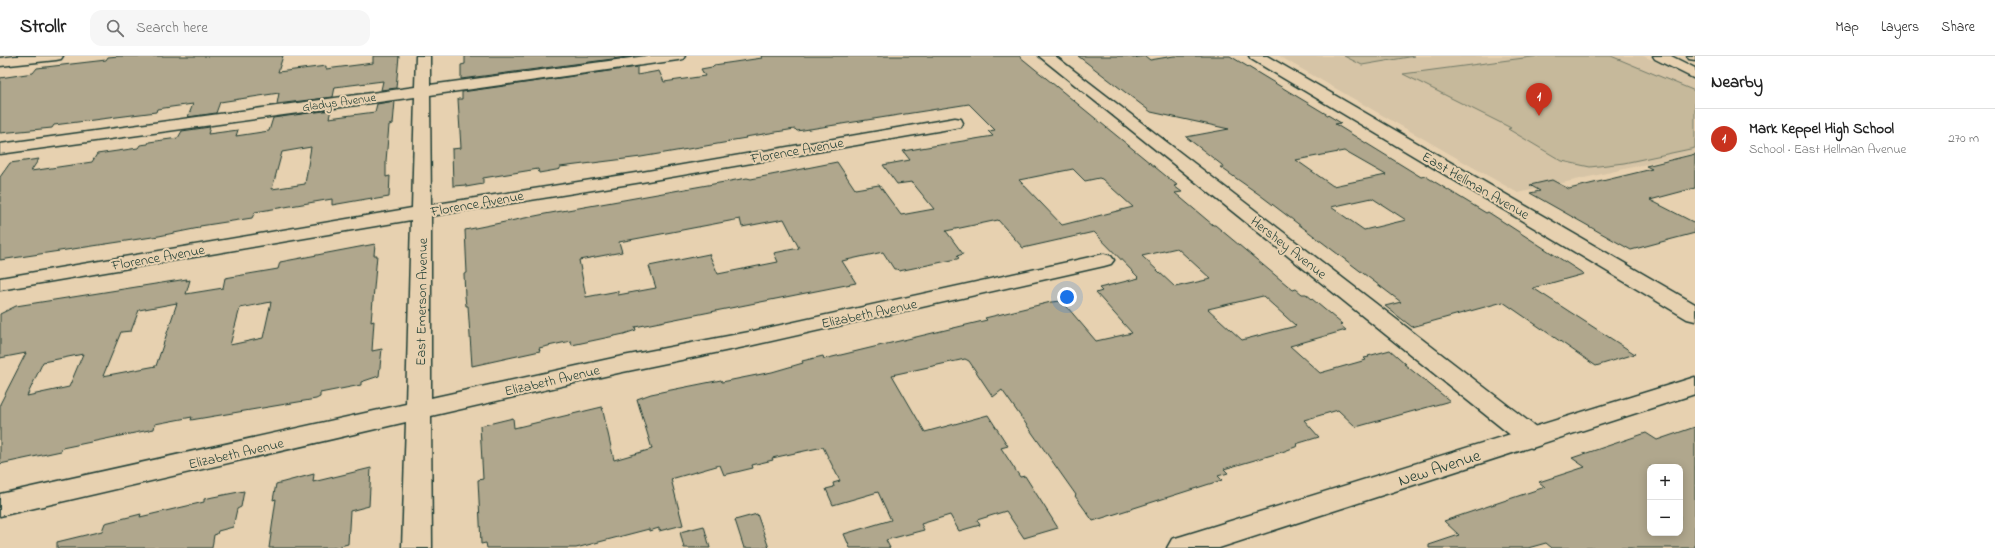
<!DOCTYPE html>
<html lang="en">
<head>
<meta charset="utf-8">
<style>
  body { margin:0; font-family:"Indie Flower",sans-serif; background:#f6f6f6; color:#222 }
  .controls { position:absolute; right:12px; bottom:12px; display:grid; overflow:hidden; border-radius:8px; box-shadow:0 2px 10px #0003 }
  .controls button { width:36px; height:36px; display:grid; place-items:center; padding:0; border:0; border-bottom:1px solid #e0e0e0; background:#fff; color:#222; font:20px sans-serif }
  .you { position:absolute; left:1067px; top:241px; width:14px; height:14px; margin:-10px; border:3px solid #fff; border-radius:50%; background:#1a73e8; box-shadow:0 0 0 6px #1a73e833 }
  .badge { display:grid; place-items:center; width:26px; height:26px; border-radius:50%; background:#c8321e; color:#fff; font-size:13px; font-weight:700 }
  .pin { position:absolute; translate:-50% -33px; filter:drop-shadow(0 1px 2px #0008) }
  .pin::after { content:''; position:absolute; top:21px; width:14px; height:12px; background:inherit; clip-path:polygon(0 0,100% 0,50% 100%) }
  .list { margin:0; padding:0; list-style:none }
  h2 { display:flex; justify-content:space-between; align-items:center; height:52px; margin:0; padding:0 16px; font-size:17px }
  h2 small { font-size:13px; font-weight:400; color:#767676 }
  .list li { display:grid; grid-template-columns:26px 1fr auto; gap:12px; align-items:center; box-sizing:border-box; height:60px; padding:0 16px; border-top:1px solid #e0e0e0 }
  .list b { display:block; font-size:15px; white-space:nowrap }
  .list p { margin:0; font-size:13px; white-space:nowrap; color:#767676 }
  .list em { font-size:13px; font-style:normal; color:#767676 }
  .icon { flex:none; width:22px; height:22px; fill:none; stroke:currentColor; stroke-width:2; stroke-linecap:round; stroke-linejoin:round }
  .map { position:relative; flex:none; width:1695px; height:492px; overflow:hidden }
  header { display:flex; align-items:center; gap:24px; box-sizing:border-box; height:56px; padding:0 20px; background:#fff; border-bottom:1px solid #e0e0e0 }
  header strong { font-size:19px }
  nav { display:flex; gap:22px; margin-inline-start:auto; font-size:14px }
  .search { width:280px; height:36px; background:#f6f6f6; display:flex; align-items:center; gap:10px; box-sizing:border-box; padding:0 14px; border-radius:12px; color:#767676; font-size:15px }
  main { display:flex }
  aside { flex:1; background:#fff }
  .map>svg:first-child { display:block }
  .built { fill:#d6c4a6 }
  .green { fill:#c6b99b; stroke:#727b68 }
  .building { fill:#b0a78d; stroke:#1f3d34; fill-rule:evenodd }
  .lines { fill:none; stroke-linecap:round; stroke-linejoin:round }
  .minor-casing { stroke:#1f3d34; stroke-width:3 }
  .major-casing { stroke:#1f3d34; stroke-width:3 }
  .highway-casing { stroke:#1f3d34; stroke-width:3 }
  .minor { fill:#e7d1b0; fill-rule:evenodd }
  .major { fill:#e7d1b0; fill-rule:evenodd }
  .highway { fill:#e7d1b0; fill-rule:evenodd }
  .labels { text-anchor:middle; stroke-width:4; stroke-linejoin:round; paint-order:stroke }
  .far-street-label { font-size:12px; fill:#1f3d34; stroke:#e7d1b0 }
  .street-label { font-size:14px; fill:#1f3d34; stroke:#e7d1b0 }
  .near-street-label { font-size:17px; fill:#1f3d34; stroke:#e7d1b0 }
</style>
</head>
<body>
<header>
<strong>Strollr</strong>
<div class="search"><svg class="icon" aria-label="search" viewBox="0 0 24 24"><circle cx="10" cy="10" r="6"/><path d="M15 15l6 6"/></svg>Search here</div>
<nav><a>Map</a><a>Layers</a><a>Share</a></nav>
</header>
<main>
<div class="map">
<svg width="1695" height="492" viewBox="0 0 1695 492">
  <rect width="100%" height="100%" fill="#e7d1b0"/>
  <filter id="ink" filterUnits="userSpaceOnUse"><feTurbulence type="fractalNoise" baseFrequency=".025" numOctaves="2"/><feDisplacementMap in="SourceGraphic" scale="8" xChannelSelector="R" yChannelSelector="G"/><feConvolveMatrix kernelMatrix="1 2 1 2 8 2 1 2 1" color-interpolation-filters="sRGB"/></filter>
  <g filter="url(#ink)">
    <path class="built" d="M1279,0H1643L1695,22V97L1518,137Z"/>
    <g class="green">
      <path d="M1344,0H1415L1362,9Z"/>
      <path d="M1539,0H1611L1695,35V92L1624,107L1590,111L1562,105L1508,73L1511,72L1403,18Z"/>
    </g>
    <g class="building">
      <path d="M119,0H283L278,16L326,10V13L373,7V0H399L396,32L381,34L383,25L335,31L333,41L277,48L279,37L220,46L216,57L188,61L193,48L157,53L156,56L54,69L52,72L0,77V22L33,17L37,12L106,4L108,1Z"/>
      <path d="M465,0H635L461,23V9L465,8Z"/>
      <path d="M761,0H1019L1177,129L1174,130L1182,136L1175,137L1213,169H1215L1293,234L1296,233L1302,238H1306L1342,268L1340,269L1346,274L1290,290L1320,317L1366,304L1364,302L1369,301L1368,300L1390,294L1406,308H1404L1450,345L1356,371L1338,354L1304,364L1319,381L1296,388L1298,390L1282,396L1224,413L1228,417L1218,420L1222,424L1093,465L1075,440L1076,439L1002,334L993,341L969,305L965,303L892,319L925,376L988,359L1008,390L1001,392L1020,421L1025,420L1058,472L1024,482L1006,455L977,464L980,469L959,475L950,459L921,468L924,474L886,484L890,492H850L844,478L891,464L878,436L833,449L826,433L834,431L833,427L840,425L823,391L772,402L773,404L752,409L753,412L724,419L720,409L671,423L683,469L659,475V472L649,475V473L576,492H487L486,487L481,488L479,444L478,424L483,423L480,370L513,362L514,372L602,351L614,404L652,393L637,343L651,338L721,324L722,326L772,316L803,307L802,305L823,300L824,303L987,264L985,262L1051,246L1062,245L1096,285L1132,277L1096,237L1102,235L1099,232L1139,222L1094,176L1023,192L998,164L946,175L963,198L957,200L959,202L957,203L899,215L897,213H894L883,196L842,205L856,227L635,271L636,274L624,278L572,289L571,285L539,292L540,295L472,310L468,250H466L465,240L464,218L467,217L465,174L545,158L747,122L751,123L837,106L855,133L879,129L901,159L934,153L912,126L897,128L883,109L910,104L903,95L993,80L988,75L995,74L969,48L797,75L795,73L745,81L746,82L728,85L729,86L641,101L560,111V113L556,114L539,117L538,113L483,122V128L466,131V129L453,130L452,93L461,92L458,43H462V36L637,11V19L659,15L664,26L705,20L701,13L712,11L714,9L762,2ZM1073,113L1085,125L1099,122L1102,123L1133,151L1062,169L1019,124ZM740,163L742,171L784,163L799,192L774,197L778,206L718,218L709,198L649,210L656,232L618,239V235L586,241L579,204L622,196L619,186ZM1177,192L1211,223L1175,231L1142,200ZM1263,240L1296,270L1242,284L1208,253Z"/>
      <path d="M1078,0H1130L1133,2L1145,0L1150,4L1174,0H1230L1341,67L1335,68L1421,121L1425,120L1486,157L1488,156L1584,218L1533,232L1635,298L1596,310L1503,246L1412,271L1385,250L1401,246L1260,139L1220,111H1223L1222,109L1186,81L1229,73L1151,56ZM1344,95L1386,119L1333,130L1296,104ZM1372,142L1406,164L1364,174L1331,151Z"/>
      <path d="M395,45L393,68L389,69L386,105V121L390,120L389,141L371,144L372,142L332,149V143L255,156L252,162L200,170L199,172L159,180L0,204V121L10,107L39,103L31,115L92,106L97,98L138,92L140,89L148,88L149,86L178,82L182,75L210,71L208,78L238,74L236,80L269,75L273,62L331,54L329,62L375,56L377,48ZM311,91L305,128L272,133L282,96Z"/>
      <path d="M1695,98V132L1650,144L1695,167V177L1631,194L1530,137L1540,135L1530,129L1552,124L1569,133L1652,113L1646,110Z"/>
      <path d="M375,188L374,199H377L371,266L374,265L372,295L382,293L379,320L361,326V329L320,337V341L316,343L191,364L192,361L155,368L154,373L62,392L61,395L0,408V348L26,297L0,302V258L16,250L187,223L186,225L190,224L186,238L223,232L225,222L278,213L280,206ZM271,246L263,282L230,289L240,252ZM177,247L156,310L103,320L121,276L131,275L139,254ZM83,298L69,331L27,340L43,306Z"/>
      <path d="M1695,371V492H1552L1546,487L1528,492H1429V489L1459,479L1444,465L1545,431L1539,426L1585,411L1572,402L1646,377L1657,384ZM1650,411H1680V477H1650Z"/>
      <path d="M371,412L369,450L350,455L348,488L332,492H269L276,443L273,444L276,428L314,418L313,426Z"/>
      <path d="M244,435L241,451L237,453L233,471L218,475L217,478L214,479L212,492H57V486L102,475L105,467L141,458L140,461L204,446V443L213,441Z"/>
      <path d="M757,458L769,492H744L735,464Z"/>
      <path d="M704,470L710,492H684L680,476Z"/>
    </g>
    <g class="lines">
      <g class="minor-casing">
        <g id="minor">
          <path d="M15,0H63L61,3L56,4L0,10V2Z"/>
          <path d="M416,0H430V29L646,0H685L683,3L678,4L430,39L431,149L642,116L955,62L961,63L963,67L961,71L955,72L642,126L431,160V342L618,301L749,276L1104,198L1111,200L1114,204L1111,208L1104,210L749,290L618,317L431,360L432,492H402L406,366L0,460V438L406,348L411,164L0,234V222L412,152L415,41L0,98V88L415,31Z"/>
          <path d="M1039,0H1055L1541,375L1545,382L1541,389L1532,392L1523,389Z"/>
          <path d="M1249,0H1267L1695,248V265L1687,263L1251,3Z"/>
        </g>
      </g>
      <g class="major-casing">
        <path id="major" d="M1695,321V338L1219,492H1167L1172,483L1182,480Z"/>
      </g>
      <g class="highway-casing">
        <g id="highway">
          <path d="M1653,0H1671L1695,12V23L1655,3Z"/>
          <path d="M1687,0H1695V4L1689,3Z"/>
        </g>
      </g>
      <use href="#minor" class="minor"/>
      <use href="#major" class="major"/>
      <use href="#highway" class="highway"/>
    </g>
  </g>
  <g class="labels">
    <g class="far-street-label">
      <text transform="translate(339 46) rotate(-8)" y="4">Gladys Avenue</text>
    </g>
    <g class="street-label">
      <text transform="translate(797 94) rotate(-10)" y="5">Florence Avenue</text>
      <text transform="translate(1476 129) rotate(30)" y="5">East Hellman Avenue</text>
      <text transform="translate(477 147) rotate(-10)" y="5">Florence Avenue</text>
      <text transform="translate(1289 191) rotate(38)" y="5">Hershey Avenue</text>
      <text transform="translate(158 201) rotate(-10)" y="5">Florence Avenue</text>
      <text transform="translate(421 246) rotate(-89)" y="5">East Emerson Avenue</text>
      <text transform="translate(869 257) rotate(-12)" y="5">Elizabeth Avenue</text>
      <text transform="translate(552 324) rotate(-13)" y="5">Elizabeth Avenue</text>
      <text transform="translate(236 397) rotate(-13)" y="5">Elizabeth Avenue</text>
    </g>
    <g class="near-street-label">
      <text transform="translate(1439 411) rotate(-18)" y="6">New Avenue</text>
    </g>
  </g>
</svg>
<div class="controls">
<button>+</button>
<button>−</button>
</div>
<div class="you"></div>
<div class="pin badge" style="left:1539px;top:60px">1</div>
</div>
<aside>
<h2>Nearby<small></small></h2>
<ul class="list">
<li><span class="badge">1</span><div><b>Mark Keppel High School</b><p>School · East Hellman Avenue</p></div><em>270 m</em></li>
</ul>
</aside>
</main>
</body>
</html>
